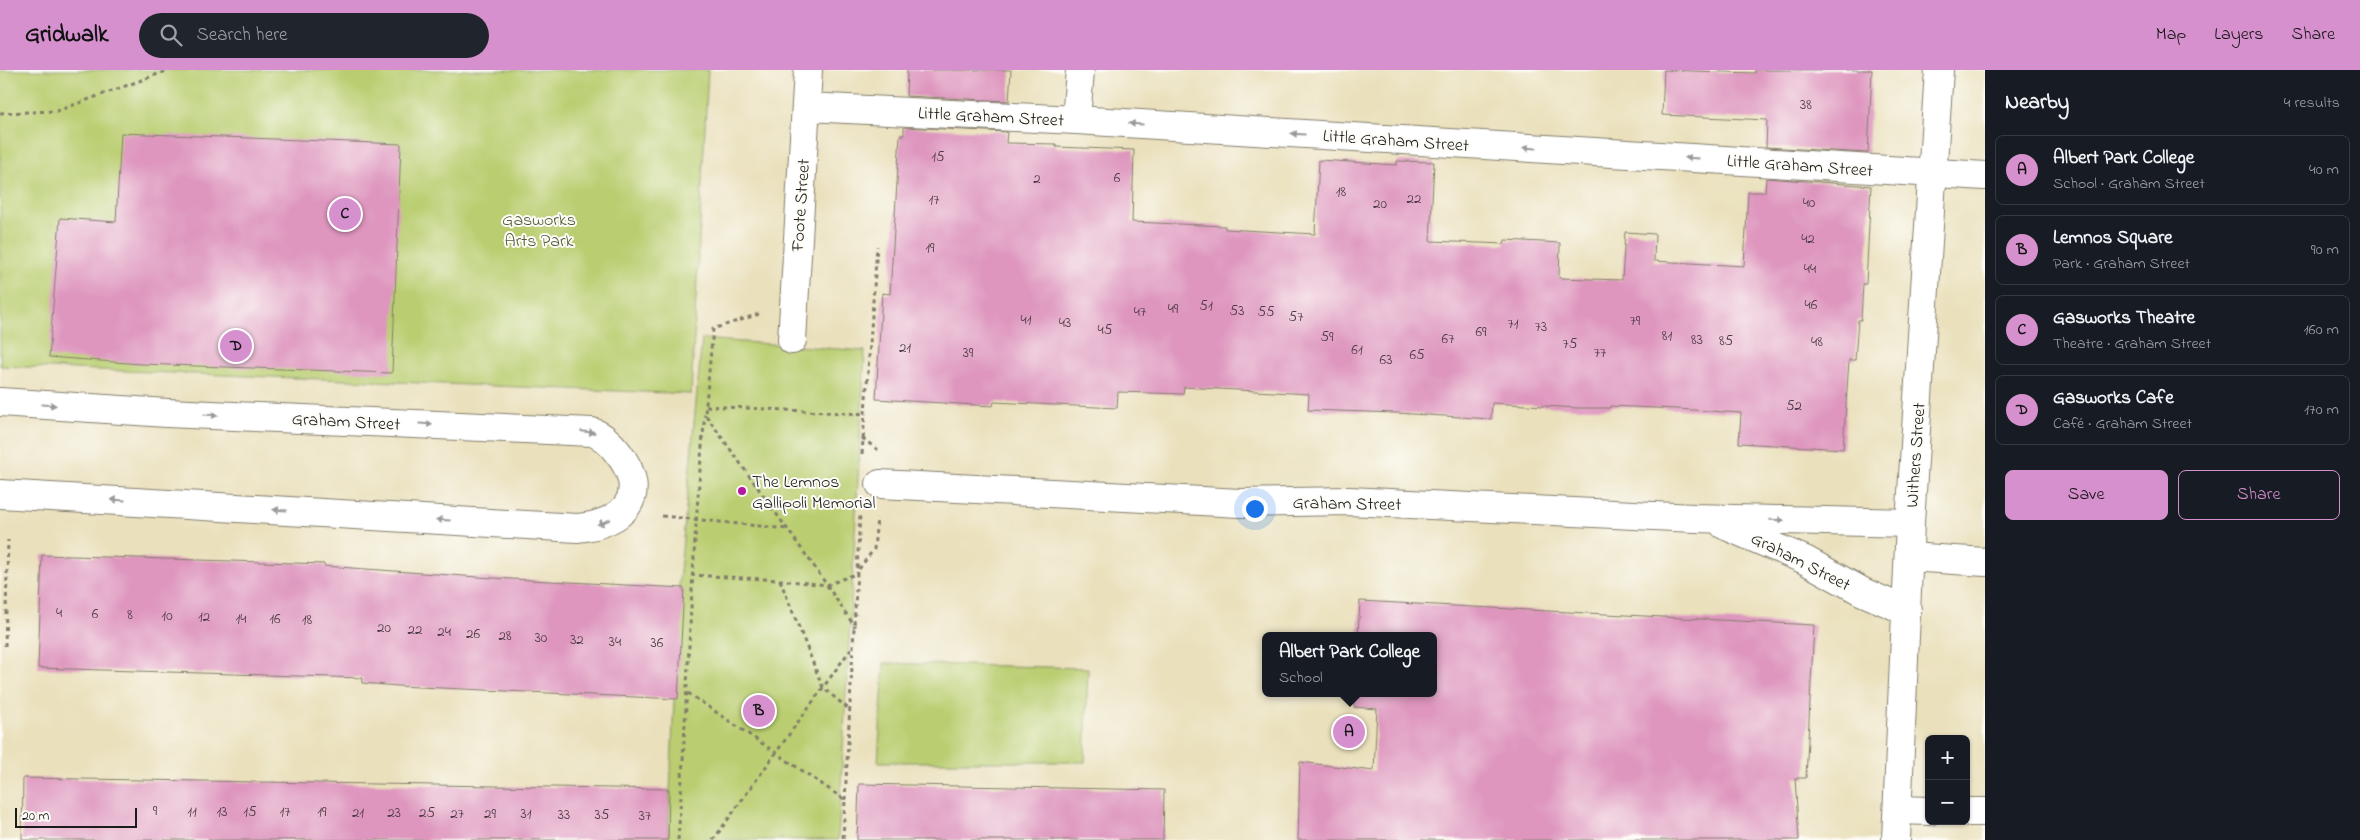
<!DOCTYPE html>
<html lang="en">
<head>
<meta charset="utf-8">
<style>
  body { margin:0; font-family:"Indie Flower",sans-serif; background:#20242c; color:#f1f3f6 }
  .controls { position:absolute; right:15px; bottom:15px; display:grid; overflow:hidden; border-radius:8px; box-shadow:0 1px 4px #0004 }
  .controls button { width:45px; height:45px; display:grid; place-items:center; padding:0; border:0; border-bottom:1px solid #363941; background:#171b24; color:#f1f3f6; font:25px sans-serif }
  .scale { position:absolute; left:15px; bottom:12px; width:122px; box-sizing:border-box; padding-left:5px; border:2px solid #1c1c1c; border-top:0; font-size:14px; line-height:18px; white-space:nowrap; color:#1c1c1c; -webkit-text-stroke:4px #fdfcf7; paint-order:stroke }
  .you { position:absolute; left:1254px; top:438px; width:18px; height:18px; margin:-12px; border:4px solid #fff; border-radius:50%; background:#1a73e8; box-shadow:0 0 0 8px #1a73e833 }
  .badge { display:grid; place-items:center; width:32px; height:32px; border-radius:50%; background:#d690ce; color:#111; font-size:16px; font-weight:700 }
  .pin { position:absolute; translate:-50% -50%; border:2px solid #fff; box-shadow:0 1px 5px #0006 }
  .popup { position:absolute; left:1262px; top:562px; width:175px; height:65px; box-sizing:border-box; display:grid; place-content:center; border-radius:8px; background:#171b24; filter:drop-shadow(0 1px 4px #0005); font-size:16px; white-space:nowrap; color:#9ea1a6 }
  .popup b { font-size:19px; color:#f1f3f6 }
  .popup::after { content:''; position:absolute; left:50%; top:100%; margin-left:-10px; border:10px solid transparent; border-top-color:#171b24 }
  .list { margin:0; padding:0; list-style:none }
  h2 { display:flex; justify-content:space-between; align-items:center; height:65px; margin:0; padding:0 20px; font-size:21px }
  h2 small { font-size:16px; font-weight:400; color:#9ea1a6 }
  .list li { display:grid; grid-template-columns:32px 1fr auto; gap:15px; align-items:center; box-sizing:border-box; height:70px; margin:0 10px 10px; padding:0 10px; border:1px solid #363941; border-radius:8px }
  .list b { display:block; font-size:19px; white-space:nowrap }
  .list p { margin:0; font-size:16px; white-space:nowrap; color:#9ea1a6 }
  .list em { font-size:16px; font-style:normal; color:#9ea1a6 }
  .actions { display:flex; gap:10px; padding:15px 20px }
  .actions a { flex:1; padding:11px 0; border:1px solid #d690ce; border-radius:8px; text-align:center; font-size:18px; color:#d690ce }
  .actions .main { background:#d690ce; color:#111 }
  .icon { flex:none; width:28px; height:28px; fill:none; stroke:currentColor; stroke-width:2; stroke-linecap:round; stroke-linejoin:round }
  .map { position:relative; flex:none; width:1985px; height:770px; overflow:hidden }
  header { display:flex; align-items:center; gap:30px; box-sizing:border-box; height:70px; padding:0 25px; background:#d690ce; color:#111 }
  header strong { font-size:24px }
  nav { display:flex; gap:28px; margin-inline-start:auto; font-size:18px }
  .search { width:350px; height:45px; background:#20242c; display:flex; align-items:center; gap:12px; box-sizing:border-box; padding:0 18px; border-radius:28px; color:#9ea1a6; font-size:19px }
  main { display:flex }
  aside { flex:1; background:#171b24 }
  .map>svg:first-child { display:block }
  .green { fill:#bace71; stroke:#6b7546 }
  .building { fill:#de95be }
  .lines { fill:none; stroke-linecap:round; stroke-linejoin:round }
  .minor-casing { stroke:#837e6c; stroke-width:30 }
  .path { stroke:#837e6c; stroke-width:3; stroke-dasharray:4 4; stroke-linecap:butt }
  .minor { stroke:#fff; stroke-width:28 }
  .oneway { fill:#999 }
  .poi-dot { fill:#b5179e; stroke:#fdfcf7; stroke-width:2 }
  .labels { text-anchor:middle; stroke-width:4; stroke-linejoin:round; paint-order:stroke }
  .number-label { font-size:15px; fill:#4c3a44 }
  .street-label { font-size:18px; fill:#1c1c1c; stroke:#fdfcf7 }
  .park-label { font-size:18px; fill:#535a3a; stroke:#fdfcf7 }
  .poi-label { font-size:18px; fill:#1c1c1c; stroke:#fdfcf7; text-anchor:start }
</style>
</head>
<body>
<header>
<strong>Gridwalk</strong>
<div class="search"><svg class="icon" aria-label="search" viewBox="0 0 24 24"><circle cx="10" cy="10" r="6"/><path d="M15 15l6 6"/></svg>Search here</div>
<nav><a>Map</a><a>Layers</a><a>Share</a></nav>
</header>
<main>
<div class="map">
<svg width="1985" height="770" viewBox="0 0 1985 770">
  <rect width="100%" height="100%" fill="#fdfcf7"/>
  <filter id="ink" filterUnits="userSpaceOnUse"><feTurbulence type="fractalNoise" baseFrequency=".02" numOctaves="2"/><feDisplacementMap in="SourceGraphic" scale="10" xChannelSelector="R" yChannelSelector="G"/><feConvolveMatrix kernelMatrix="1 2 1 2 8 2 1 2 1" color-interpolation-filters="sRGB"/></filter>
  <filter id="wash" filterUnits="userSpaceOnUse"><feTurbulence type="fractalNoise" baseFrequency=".0096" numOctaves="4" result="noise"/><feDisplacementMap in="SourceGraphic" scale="20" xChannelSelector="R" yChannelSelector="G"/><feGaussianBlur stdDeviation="1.12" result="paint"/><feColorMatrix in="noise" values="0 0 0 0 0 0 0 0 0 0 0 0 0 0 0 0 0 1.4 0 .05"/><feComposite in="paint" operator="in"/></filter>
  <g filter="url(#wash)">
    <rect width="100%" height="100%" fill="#eae0bc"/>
    <g class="green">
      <path d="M0,0H708L691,324L0,296Z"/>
      <path d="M702,269L865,281L838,770H668L679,512Z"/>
      <path d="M884,593L1088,598L1085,692H878Z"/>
    </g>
    <g id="blocks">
      <g class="building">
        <path d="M907,0H1011L1009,31L906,26Z"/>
        <path d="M1664,0L1755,3V0H1872L1868,83L1766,77L1767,50L1662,45Z"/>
        <path d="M904,57L1007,62L1006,73L1056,74V77L1134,80L1132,152L1225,156V159L1315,164L1319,90L1397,95V91L1434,92L1430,171L1504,174L1505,170L1560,173L1559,208L1622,210L1625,162L1655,164L1654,191L1744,196L1748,122H1765L1766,108L1871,116L1866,214H1863L1861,250H1858L1855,290H1849L1843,379L1739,373L1741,343L1677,339L1610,336V338H1578L1492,333L1491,349L1397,343L1308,340L1309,324L1184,317L1183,324L1118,322L1117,338L994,332L993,336L876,329L882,223L890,224L900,65H904Z"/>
        <path d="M121,63L401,74L392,303L141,294L49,287L60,148L116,152Z"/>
        <path d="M42,485L324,494V496L492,508L684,518L678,629L398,616L362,613L363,608L38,598Z"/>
        <path d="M1360,531L1814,555L1806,708H1795L1799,770H1298L1300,692L1374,701L1377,639L1354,637V623H1433V566H1358Z"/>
        <path d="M23,708L669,719L668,770H22Z"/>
        <path d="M859,714L1164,720L1163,770H857Z"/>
      </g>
    </g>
  </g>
  <g filter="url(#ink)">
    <use href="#blocks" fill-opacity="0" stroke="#837e6c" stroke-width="1"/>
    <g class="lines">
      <g class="minor-casing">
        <g id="minor">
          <path d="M806,37L1076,50L1985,106"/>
          <path d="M1076,50L1080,0"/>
          <path d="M792,270L808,0"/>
          <path d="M0,332L167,343L592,362C603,365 612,375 619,384C651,426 623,454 577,458L0,424"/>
          <path d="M880,414L1240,433L1349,431L1694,448L1910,453"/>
          <path d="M1724,455L1805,490L1863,522L1907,541"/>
          <path d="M1909,487L1985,492"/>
          <path d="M1898,740L1929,741"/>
          <path d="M1966,742H1985"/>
          <path d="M1896,770L1910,453L1939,0"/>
        </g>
      </g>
      <g class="path">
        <path d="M0,43L57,41L169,0"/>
        <path d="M759,244L713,259L705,344L818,502L855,557"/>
        <path d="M706,336L866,344"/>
        <path d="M862,368L878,380"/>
        <path d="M862,384L877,176"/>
        <path d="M662,446L788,459"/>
        <path d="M859,499L874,479L877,448"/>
        <path d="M691,505L780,510L827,515L858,503"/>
        <path d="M780,510L823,618L850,640"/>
        <path d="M5,576L8,470"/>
        <path d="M688,623L845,730L843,770"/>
        <path d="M845,730L860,443"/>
        <path d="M678,770C688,628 691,486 705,344"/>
        <path d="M713,770L853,576"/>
      </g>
      <use href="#minor" class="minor"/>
    </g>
    <defs><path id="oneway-solid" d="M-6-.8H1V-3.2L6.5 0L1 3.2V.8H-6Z" transform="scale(1.25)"/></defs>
    <g class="oneway">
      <use href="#oneway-solid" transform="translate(1136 54) rotate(-176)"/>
      <use href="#oneway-solid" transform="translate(1298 64) rotate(-176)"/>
      <use href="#oneway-solid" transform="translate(1530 78) rotate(-176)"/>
      <use href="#oneway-solid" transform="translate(1692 88) rotate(-176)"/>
      <use href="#oneway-solid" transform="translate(49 335) rotate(3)"/>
      <use href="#oneway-solid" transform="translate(211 345) rotate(3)"/>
      <use href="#oneway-solid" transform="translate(426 354) rotate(3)"/>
      <use href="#oneway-solid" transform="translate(588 362) rotate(7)"/>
      <use href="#oneway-solid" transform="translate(118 430) rotate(-177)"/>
      <use href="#oneway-solid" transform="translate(280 440) rotate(-176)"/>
      <use href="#oneway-solid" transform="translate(443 450) rotate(-176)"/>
      <use href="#oneway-solid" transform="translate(1777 450) rotate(1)"/>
      <use href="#oneway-solid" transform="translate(604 452) rotate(158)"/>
    </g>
  </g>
  <circle class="poi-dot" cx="742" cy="421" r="5"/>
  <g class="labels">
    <g class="number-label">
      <text x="1806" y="39">38</text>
      <text x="938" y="91">15</text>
      <text x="1117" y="112">6</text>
      <text x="1037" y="113">2</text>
      <text x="1341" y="126">18</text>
      <text x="1414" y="133">22</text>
      <text x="934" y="134">17</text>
      <text x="1809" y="137">40</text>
      <text x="1380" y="138">20</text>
      <text x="1808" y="173">42</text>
      <text x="930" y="182">19</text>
      <text x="1810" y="203">44</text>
      <text x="1811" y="239">46</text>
      <text x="1206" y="240">51</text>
      <text x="1173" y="243">49</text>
      <text x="1237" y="245">53</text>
      <text x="1140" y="246">47</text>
      <text x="1266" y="246">55</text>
      <text x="1296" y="251">57</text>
      <text x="1026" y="254">41</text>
      <text x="1635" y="255">79</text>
      <text x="1065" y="257">43</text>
      <text x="1513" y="258">71</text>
      <text x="1541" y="261">73</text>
      <text x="1105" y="264">45</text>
      <text x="1481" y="266">69</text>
      <text x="1667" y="270">81</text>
      <text x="1327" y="271">59</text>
      <text x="1448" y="273">67</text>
      <text x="1697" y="274">83</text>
      <text x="1726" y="275">85</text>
      <text x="1817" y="276">48</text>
      <text x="1570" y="278">75</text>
      <text x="905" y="282">21</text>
      <text x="1357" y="284">61</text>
      <text x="968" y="287">39</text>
      <text x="1600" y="287">77</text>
      <text x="1417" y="289">65</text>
      <text x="1386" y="294">63</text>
      <text x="1794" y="340">52</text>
      <text x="59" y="547">4</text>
      <text x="95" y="548">6</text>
      <text x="130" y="549">8</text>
      <text x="167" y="550">10</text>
      <text x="204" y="551">12</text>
      <text x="241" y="553">14</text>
      <text x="275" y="553">16</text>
      <text x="307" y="554">18</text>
      <text x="384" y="562">20</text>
      <text x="415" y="564">22</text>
      <text x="444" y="566">24</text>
      <text x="473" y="568">26</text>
      <text x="505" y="570">28</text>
      <text x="541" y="572">30</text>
      <text x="577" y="574">32</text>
      <text x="615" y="576">34</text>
      <text x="657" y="577">36</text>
      <text x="155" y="745">9</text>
      <text x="192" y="746">11</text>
      <text x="222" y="746">13</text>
      <text x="250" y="746">15</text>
      <text x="285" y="746">17</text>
      <text x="322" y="746">19</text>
      <text x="358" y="747">21</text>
      <text x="394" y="747">23</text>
      <text x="427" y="747">25</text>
      <text x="457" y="748">27</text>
      <text x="490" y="748">29</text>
      <text x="526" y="748">31</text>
      <text x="564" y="749">33</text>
      <text x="602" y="749">35</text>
      <text x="645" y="750">37</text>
    </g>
    <g class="street-label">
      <text transform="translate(991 46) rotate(3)" y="6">Little Graham Street</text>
      <text transform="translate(1396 70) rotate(4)" y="6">Little Graham Street</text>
      <text transform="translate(1800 95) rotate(4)" y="6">Little Graham Street</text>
      <text transform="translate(800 135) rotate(-86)" y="6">Foote Street</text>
      <text transform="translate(346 351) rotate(3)" y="6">Graham Street</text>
      <text transform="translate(1915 385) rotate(-86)" y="6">Withers Street</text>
      <text transform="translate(1347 433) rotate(1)" y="6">Graham Street</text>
      <text transform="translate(1801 491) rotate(27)" y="6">Graham Street</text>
    </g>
    <g class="park-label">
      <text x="539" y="155">Gasworks<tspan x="539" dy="21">Arts Park</tspan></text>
    </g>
    <g class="poi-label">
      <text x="752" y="417">The Lemnos<tspan x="752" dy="21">Gallipoli Memorial</tspan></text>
    </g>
  </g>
</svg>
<div class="controls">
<button>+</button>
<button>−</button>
</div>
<div class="scale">20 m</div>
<div class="you"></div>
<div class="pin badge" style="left:1349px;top:662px">A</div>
<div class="popup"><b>Albert Park College</b>School</div>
<div class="pin badge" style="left:759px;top:641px">B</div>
<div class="pin badge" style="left:345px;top:144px">C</div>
<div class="pin badge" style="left:236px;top:276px">D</div>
</div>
<aside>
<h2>Nearby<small>4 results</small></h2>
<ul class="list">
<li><span class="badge">A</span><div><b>Albert Park College</b><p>School · Graham Street</p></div><em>40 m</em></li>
<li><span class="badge">B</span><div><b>Lemnos Square</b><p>Park · Graham Street</p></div><em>90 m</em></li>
<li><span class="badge">C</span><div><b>Gasworks Theatre</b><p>Theatre · Graham Street</p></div><em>160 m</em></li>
<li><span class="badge">D</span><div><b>Gasworks Cafe</b><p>Café · Graham Street</p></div><em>170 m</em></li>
</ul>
<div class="actions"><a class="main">Save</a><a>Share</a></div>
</aside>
</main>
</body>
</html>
